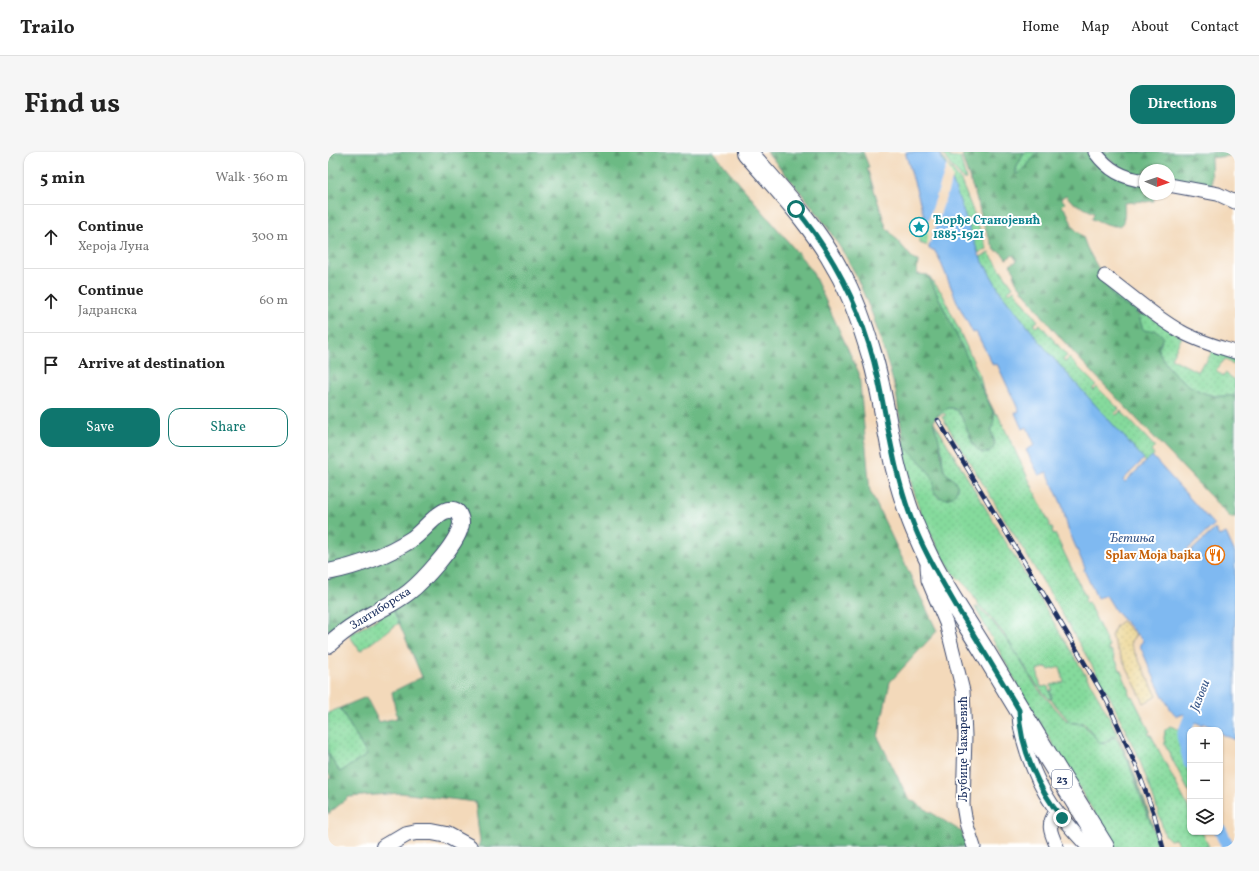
<!DOCTYPE html>
<html lang="en">
<head>
<meta charset="utf-8">
<style>
  body { margin:0; font-family:Vollkorn,serif; background:#f6f6f6; color:#222 }
  .controls { position:absolute; right:12px; bottom:12px; display:grid; overflow:hidden; border-radius:8px; box-shadow:0 1px 3px #0004 }
  .controls button { width:36px; height:36px; display:grid; place-items:center; padding:0; border:0; border-bottom:1px solid #e0e0e0; background:#fff; color:#222; font:20px sans-serif }
  .compass { position:absolute; left:811px; top:12px; width:36px; height:36px; border-radius:50%; background:#fff; box-shadow:0 1px 3px #0004; rotate:92deg }
  .stop { position:absolute; width:12px; height:12px; margin:-9px; border:3px solid #0f766e; border-radius:50%; background:#fff }
  .stop.end { background:#0f766e; border-color:#fff; box-shadow:0 1px 4px #0008 }
  .list { margin:0; padding:0; list-style:none }
  h2 { display:flex; justify-content:space-between; align-items:center; height:52px; margin:0; padding:0 16px; font-size:17px }
  h2 small { font-size:13px; font-weight:400; color:#767676 }
  .list li { display:grid; grid-template-columns:26px 1fr auto; gap:12px; align-items:center; box-sizing:border-box; height:64px; padding:0 16px; border-top:1px solid #e0e0e0 }
  .list b { display:block; font-size:15px; white-space:nowrap }
  .list p { margin:0; font-size:13px; white-space:nowrap; color:#767676 }
  .list em { font-size:13px; font-style:normal; color:#767676 }
  .actions { display:flex; gap:8px; padding:12px 16px }
  .actions a { flex:1; padding:9px 0; border:1px solid #0f766e; border-radius:12px; text-align:center; font-size:14px; color:#0f766e }
  .actions .main { background:#0f766e; color:#fff }
  .icon { flex:none; width:22px; height:22px; fill:none; stroke:currentColor; stroke-width:2; stroke-linecap:round; stroke-linejoin:round }
  .map { position:relative; flex:none; width:907px; height:695px; overflow:hidden; border-radius:12px }
  header { display:flex; align-items:center; gap:24px; box-sizing:border-box; height:56px; padding:0 20px; background:#fff; border-bottom:1px solid #e0e0e0 }
  header strong { font-size:19px }
  nav { display:flex; gap:22px; margin-inline-start:auto; font-size:14px }
  .intro { display:flex; align-items:center; justify-content:space-between; box-sizing:border-box; height:96px; padding:0 24px }
  h1 { margin:0; font-size:28px }
  .button { padding:10px 18px; border-radius:12px; background:#0f766e; color:#fff; font-size:14px; font-weight:700 }
  main { display:flex; gap:24px; padding:0 24px }
  aside { flex:1; background:#fff; border-radius:12px; box-shadow:0 1px 3px #0004 }
  .map>svg:first-child { display:block }
  .green { fill:url(#green-dots); stroke:#50847d }
  .forest { fill:url(#forest-firs); stroke:#447471 }
  .sand { fill:url(#sand-dots); stroke:#84847e }
  .water { fill:#7fb9f1; stroke:#4d74a8 }
  .pier { fill:#f3d9ba }
  .lines { fill:none; stroke-linecap:round; stroke-linejoin:round }
  .canal { stroke:#7fb9f1; stroke-width:13 }
  .minor-casing { stroke:#3b486c; stroke-width:15 }
  .tertiary-casing { stroke:#3b486c; stroke-width:18 }
  .primary-casing { stroke:#3b486c; stroke-width:22 }
  .minor { stroke:#fff; stroke-width:13 }
  .tertiary { stroke:#fff; stroke-width:16 }
  .primary { stroke:#fff; stroke-width:20 }
  .rail-casing { stroke:#1b2f5e; stroke-width:4.5 }
  .rail { stroke:#fff; stroke-width:3; stroke-dasharray:9; stroke-linecap:butt }
  .route { stroke:#0f766e; stroke-width:5 }
  .labels { text-anchor:middle; stroke-width:4; stroke-linejoin:round; paint-order:stroke }
  .shield { fill:#fff; stroke:#5f6d8e; stroke-width:1 }
  .shield-label { font-size:11px; font-weight:bold; fill:#1b2f5e }
  .culture-label { font-size:12px; font-weight:bold; fill:#0d838f; stroke:#fff; text-anchor:start }
  .food-label { font-size:12px; font-weight:bold; fill:#c56008; stroke:#fff; text-anchor:end }
  .street-label { font-size:12px; fill:#1b2f5e; stroke:#fff }
  .water-label { font-size:13px; font-style:italic; fill:#39588a; stroke:#fff }
</style>
</head>
<body>
<header>
<strong>Trailo</strong>
<nav><a>Home</a><a>Map</a><a>About</a><a>Contact</a></nav>
</header>
<div class="intro"><h1>Find us</h1><a class="button">Directions</a></div>
<main>
<aside>
<h2>5 min<small>Walk · 360 m</small></h2>
<ul class="list">
<li><svg class="icon" aria-label="ahead" viewBox="0 0 24 24"><path d="M12 20V5M6 11l6-6 6 6"/></svg><div><b>Continue</b><p>Хероја Луна</p></div><em>300 m</em></li>
<li><svg class="icon" aria-label="ahead" viewBox="0 0 24 24"><path d="M12 20V5M6 11l6-6 6 6"/></svg><div><b>Continue</b><p>Јадранска</p></div><em>60 m</em></li>
<li><svg class="icon" aria-label="arrive" viewBox="0 0 24 24"><path d="M6 21V4h12l-3 4 3 4H6"/></svg><div><b>Arrive at destination</b></div></li>
</ul>
<div class="actions"><a class="main">Save</a><a>Share</a></div>
</aside>
<div class="map">
<svg width="907" height="695" viewBox="0 0 907 695">
  <defs>
    <pattern id="green-dots" width="8" height="8" patternUnits="userSpaceOnUse"><rect width="8" height="8" fill="#85da9c"/><path d="M2 2h.1M6 6h.1" fill="none" stroke="#72bb89" stroke-width="1.8" stroke-linecap="round"/></pattern>
    <pattern id="forest-firs" width="22" height="20" patternUnits="userSpaceOnUse"><rect width="22" height="20" fill="#6cba84"/><path d="M5 1l3.5 6h-7zM16 11l3.5 6h-7z" fill="#58986f"/></pattern>
    <pattern id="sand-dots" width="8" height="8" patternUnits="userSpaceOnUse"><rect width="8" height="8" fill="#eeda9e"/><path d="M2 2h.1M6 6h.1" fill="none" stroke="#ccbb8a" stroke-width="1.8" stroke-linecap="round"/></pattern>
  </defs>
  <rect width="100%" height="100%" fill="#fff"/>
  <filter id="ink" filterUnits="userSpaceOnUse"><feTurbulence type="fractalNoise" baseFrequency=".025" numOctaves="2"/><feDisplacementMap in="SourceGraphic" scale="8" xChannelSelector="R" yChannelSelector="G"/><feConvolveMatrix kernelMatrix="1 2 1 2 8 2 1 2 1" color-interpolation-filters="sRGB"/></filter>
  <filter id="wash" filterUnits="userSpaceOnUse"><feTurbulence type="fractalNoise" baseFrequency=".012" numOctaves="4" result="noise"/><feDisplacementMap in="SourceGraphic" scale="16" xChannelSelector="R" yChannelSelector="G"/><feGaussianBlur stdDeviation="0.9" result="paint"/><feColorMatrix in="noise" values="0 0 0 0 0 0 0 0 0 0 0 0 0 0 0 0 0 1.4 0 .05"/><feComposite in="paint" operator="in"/></filter>
  <g filter="url(#wash)">
    <rect width="100%" height="100%" fill="#f3d9ba"/>
    <g class="green">
      <path d="M615,0H620L622,5L626,6L632,5L638,27H635C628,19 618,10 615,0Z"/>
      <path d="M696,0H710L697,16L689,22L688,21V17Z"/>
      <path d="M612,1L620,13L633,29L647,64L638,68C632,51 627,34 620,19C618,12 614,8 612,1Z"/>
      <path d="M648,67L659,97L650,101L639,71Z"/>
      <path d="M595,70H598L602,84L601,94L591,91L592,77Z"/>
      <path d="M661,101L685,135L680,139L682,141L686,138L710,169L705,173L708,175L712,172L739,204L735,208L737,210L741,206L768,233L764,237L766,238L769,235L791,257L786,262L788,263L793,259L827,295L823,299L826,303L818,310L725,206L706,183L673,141L652,105Z"/>
      <path d="M600,123L614,141L619,152L652,224L655,237L667,261L670,263L722,372L721,374L724,375L725,378L724,379L726,383L727,382L758,446L757,447L758,451L760,450L781,494L780,495L781,499L783,498L802,539L800,540L803,545L804,544L822,580L820,581L821,583H823L862,659V680H874L881,695H853L847,687L842,688L837,683L827,650L812,609L782,545L725,446L614,265L618,263L616,261L608,265C611,262 613,258 617,257C641,247 638,309 661,300L667,290L663,279L666,262Z"/>
      <path d="M775,126L818,160L809,161L803,157L787,148Z"/>
      <path d="M818,162L854,185L843,206L870,220L875,211L877,212L885,198L907,205V211L905,213L897,207L888,218L895,224L897,221L907,228V244C901,243 895,245 888,244C865,241 838,219 830,197L834,190L826,178L818,180L814,176L811,163Z"/>
      <path d="M606,270L771,546C793,587 811,629 825,674C821,668 819,660 817,653C808,631 802,606 790,585L785,584L776,591H772L756,571H747L741,569L723,548L724,545L722,539L724,538L723,533L736,530L732,515L721,518L719,515L709,518L713,535L720,534L723,545L722,548L710,535L676,482L660,462L652,455L641,437L626,422L614,404L594,365L580,321L575,299V291L576,294C586,303 598,312 604,324C609,333 601,339 612,346L629,338C630,327 620,326 616,317C614,312 615,307 614,301C612,291 608,281 606,270Z"/>
      <path d="M647,455L651,456L664,469L682,492L709,536L738,568L744,571L755,572L772,591L776,592L785,585L789,587L800,609L818,660L826,678L829,695H787L698,548Z"/>
      <path d="M65,458L71,471L32,499L21,483Z"/>
      <path d="M12,556L39,603L12,620L0,601V561Z"/>
      <path d="M842,574L852,578C848,592 858,609 861,623C863,629 862,636 862,642L837,593L836,586L837,578Z"/>
    </g>
    <g class="forest">
      <path d="M0,0H385L483,117L531,221L542,339L609,479L562,530L550,585L580,646L634,680L638,695H150L152,689L147,650L73,641L21,645L0,662V627L3,626L0,621V601L12,620L39,603L12,556L38,545L51,570L69,566L64,540L94,525L60,445L0,479Z"/>
      <path d="M439,0H535L541,15L539,16L558,75L586,108L590,109L589,122L600,123L666,262V268L663,279L667,293C665,297 662,300 658,301C638,304 639,244 616,258C612,260 607,265 606,269C605,274 608,279 610,284C613,294 613,312 617,320C621,326 630,328 629,336C627,350 610,350 605,337L606,332L603,323L589,306L576,294L568,240L560,212L545,164L527,121L517,103L499,75L483,53Z"/>
      <path d="M636,0H696L688,17V21L689,22L697,16L710,0H764L817,33V42H825L826,49L816,50V49L796,51C799,84 787,74 764,67L766,61L744,50L738,43L733,46L737,51L734,54L739,60L745,75L755,85L759,96L774,123L775,126L787,148L803,157L811,163L814,176L818,179C826,178 830,177 835,185L830,197C838,219 865,241 888,244C895,245 901,243 907,244V366H903L745,200L723,175L689,131L686,125L687,120L682,113L689,109L685,103L678,107L674,101L667,98C659,83 655,72 651,55C647,39 639,22 634,5Z"/>
      <path d="M770,0H907V3L883,6L884,36L841,30V18H817V25L804,23Z"/>
    </g>
    <path class="sand" d="M794,469L808,483L803,489V493L829,544L816,551L783,484L788,474Z"/>
    <path class="water" d="M578,0H612L614,7L620,17L626,33L651,103L673,141L725,206L816,307L795,328L797,330L824,304L886,373L859,398L861,401L887,377L891,384L898,381L907,401V588L892,581V578H885L886,576L875,571L874,573L864,569L863,570L859,569L856,562L849,564C838,557 819,509 812,494V492L815,489L789,461L778,443L769,446L756,418L757,416L740,377L734,353L719,320L711,323L698,298L707,293L699,275L694,277L687,261L691,259L670,214L669,212L665,213L648,180L645,181L630,152L611,106L606,98L601,97L602,84L578,3Z"/>
    <path class="pier" d="M619,12L625,25L601,94H599L600,84L598,75Z"/>
    <g class="lines">
      <g class="canal">
        <path d="M862,611L855,584L867,553"/>
        <path d="M892,678L900,695"/>
      </g>
    </g>
  </g>
  <g filter="url(#ink)">
    <g class="lines">
      <g class="minor-casing">
        <g id="minor">
          <path d="M767,0C780,18 795,26 817,29"/>
          <path d="M841,33L890,42L907,50"/>
          <path d="M777,124C802,142 825,164 852,179C869,189 888,194 907,200"/>
          <path d="M602,408L600,411L599,414L600,428L618,471L635,539L637,584L635,653L638,671L646,695"/>
          <path d="M691,561C691,575 695,587 699,600C713,643 730,663 760,695"/>
          <path d="M728,660C718,673 723,681 729,695"/>
        </g>
      </g>
      <g class="tertiary-casing">
        <g id="tertiary">
          <path d="M0,420C30,414 59,403 84,387C94,380 108,362 117,359C121,357 127,357 130,361C133,366 134,371 132,376C128,393 95,429 81,440C66,452 46,460 29,471C19,477 9,485 0,493"/>
          <path d="M56,695L78,682L88,680H104L119,683L141,695"/>
        </g>
      </g>
      <g class="primary-casing">
        <path id="primary" d="M419,0C451,37 486,73 509,116C525,143 535,174 544,204C555,241 559,280 568,317C574,340 581,363 591,385C608,426 635,464 658,502C697,567 736,631 776,695"/>
      </g>
      <use href="#minor" class="minor"/>
      <use href="#tertiary" class="tertiary"/>
      <use href="#primary" class="primary"/>
      <g class="rail-casing">
        <path id="rail" d="M610,268L721,451L779,549L809,616L826,662L835,695"/>
      </g>
      <use href="#rail" class="rail"/>
    </g>
  </g>
  <g class="lines" filter="url(#ink)">
    <path class="route" d="M468,57C510,108 536,163 550,227C560,273 566,319 582,363C594,397 612,426 630,457C651,491 671,524 691,558C692,596 710,637 734,666"/>
  </g>
  <defs>
    <g id="sight-ring" transform="scale(1)"><circle r="9.5" fill="#fff" stroke="#0f9aa8" stroke-width="1.5"/><path d="M0-6L1.8-2.2L6-1.7L2.9 1.2L3.7 5.4L0 3.3L-3.7 5.4L-2.9 1.2L-6-1.7L-1.8-2.2Z" fill="#0f9aa8"/></g>
    <g id="restaurant-ring" transform="scale(1)"><circle r="9.5" fill="#fff" stroke="#e8710a" stroke-width="1.5"/><path d="M-5-6h1v4h1v-4h1v4h1v-4h1v5L-1.5 .5V6h-2V.5L-5-1ZM5-6V6H3V1.5H1.5Q1.5-4 5-6Z" fill="#e8710a"/></g>
  </defs>
  <g fill-rule="evenodd">
    <use href="#sight-ring" x="591" y="75"/>
    <use href="#restaurant-ring" x="887" y="403"/>
  </g>
  <g class="labels">
    <rect class="shield" x="724" y="618" width="20" height="18" rx="3"/>
    <g class="shield-label">
      <text x="734" y="631">23</text>
    </g>
    <g class="culture-label">
      <text x="605" y="72">Ђорђе Станојевић<tspan x="605" dy="14">1885-1921</tspan></text>
    </g>
    <g class="food-label">
      <text x="873" y="407">Splav Moja bajka</text>
    </g>
    <g class="street-label">
      <text transform="translate(52 456) rotate(-32)" y="4">Златиборска</text>
      <text transform="translate(635 597) rotate(-90)" y="4">Љубице Чакаревић</text>
    </g>
    <g class="water-label">
      <text x="804" y="390">Ђетиња</text>
      <text transform="translate(871 543) rotate(-68)" y="5">Јазови</text>
    </g>
  </g>
</svg>
<div class="controls">
<button>+</button>
<button>−</button>
<button><svg class="icon" aria-label="layers" viewBox="0 0 24 24"><path d="M12 4l9 5-9 5-9-5zM3 14l9 5 9-5"/></svg></button>
</div>
<svg class="compass" viewBox="-18 -18 36 36"><path d="M0-13l5 13h-10z" fill="#e53935"/><path d="M0 13l5-13h-10z" fill="#767676"/></svg>
<div class="stop" style="left:468px;top:57px"></div>
<div class="stop end" style="left:734px;top:666px"></div>
</div>
</main>
</body>
</html>
